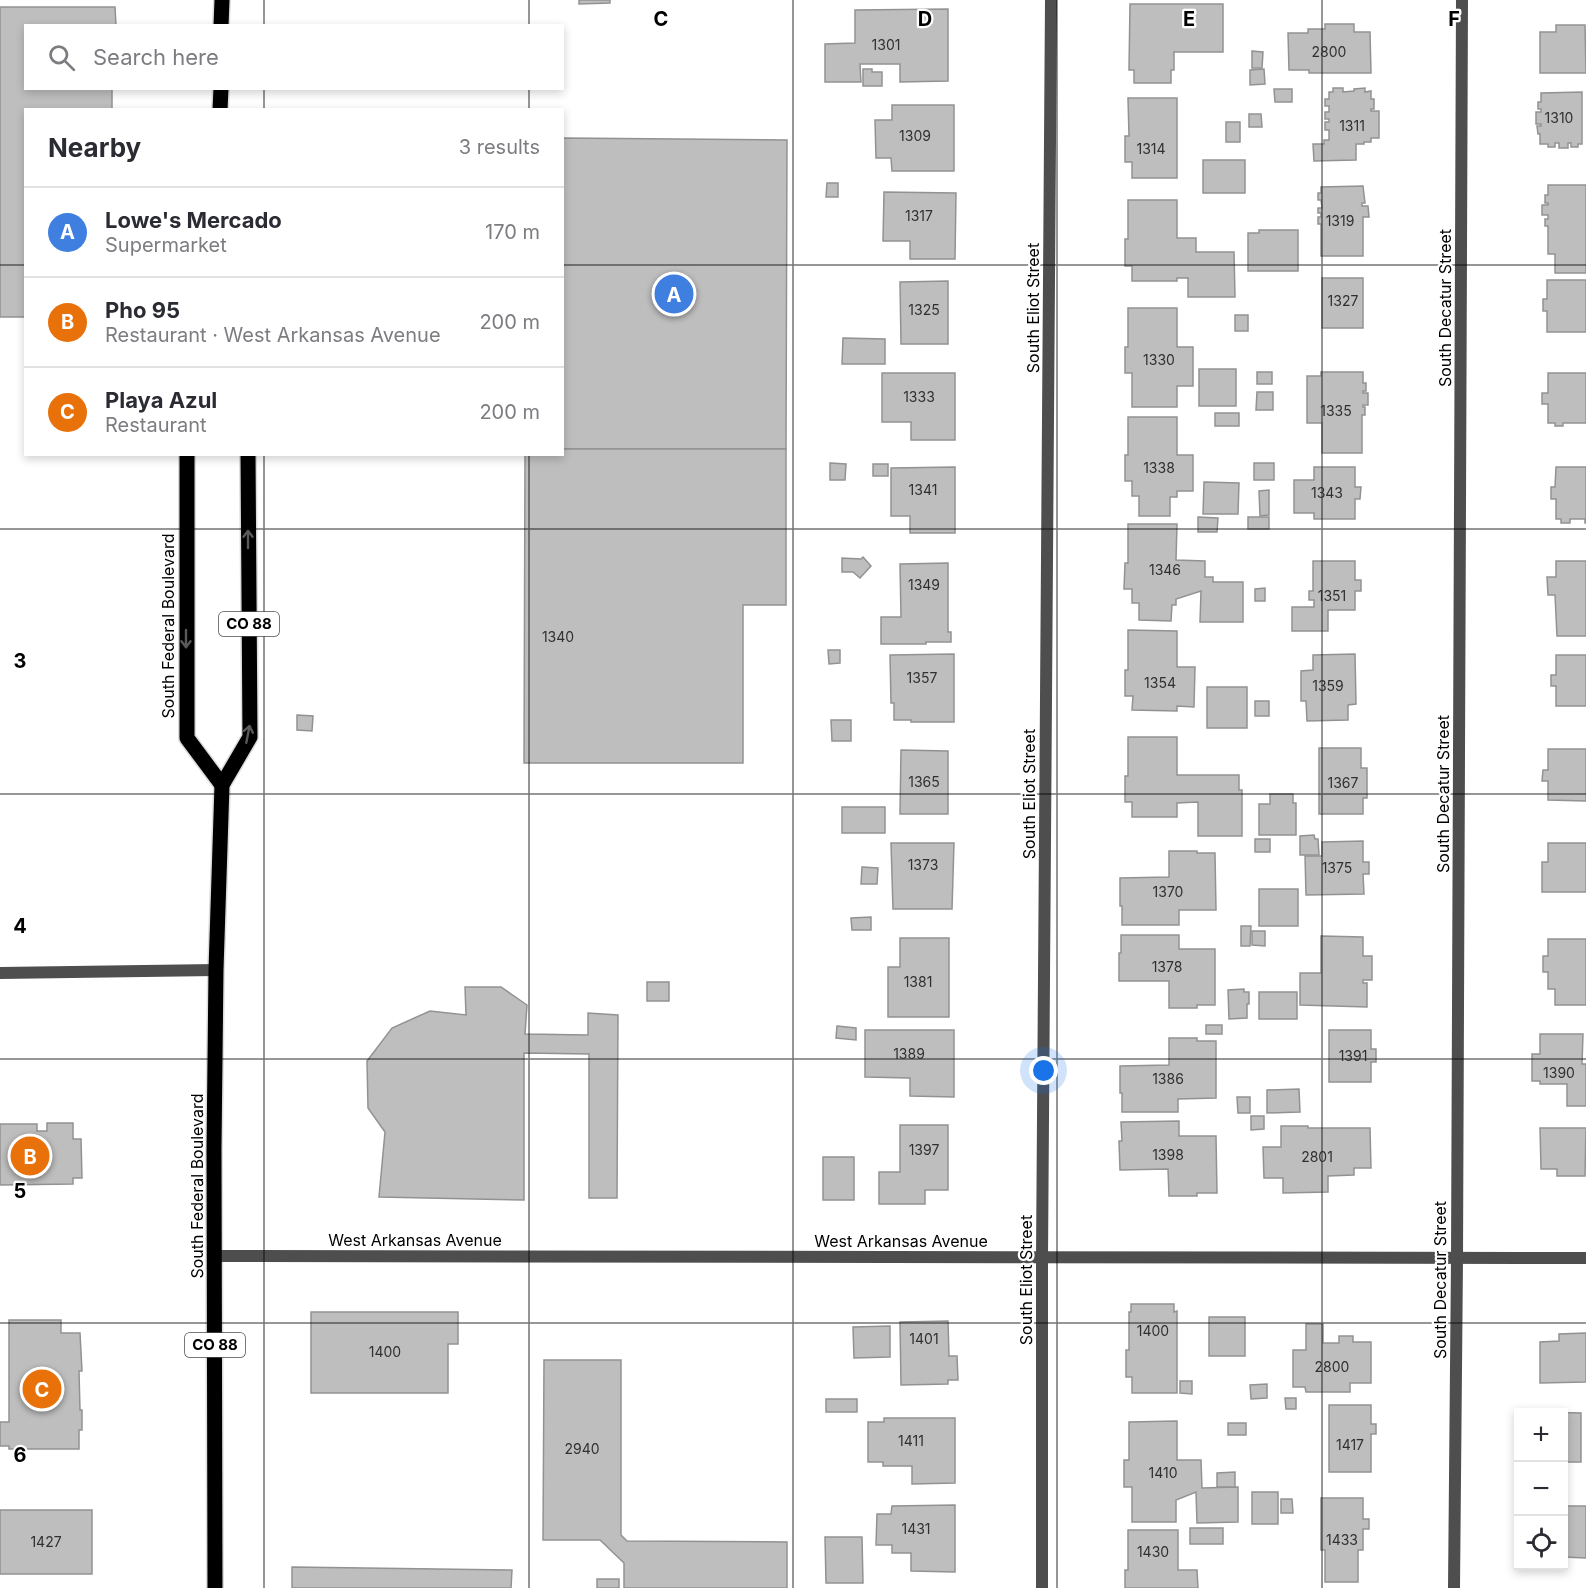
<!DOCTYPE html>
<html lang="en">
<head>
<meta charset="utf-8">
<style>
  body { margin:0; font-family:Inter,sans-serif; background:#f7f7f7; color:#2b2b33 }
  .controls { position:absolute; right:18px; bottom:18px; display:grid; overflow:hidden; border-radius:0px; box-shadow:0 3px 9px #0003 }
  .controls button { width:54px; height:54px; display:grid; place-items:center; padding:0; border:0; border-bottom:2px solid #e1e1e2; background:#fff; color:#2b2b33; font:30px sans-serif }
  .you { position:absolute; left:1044px; top:1071px; width:21px; height:21px; margin:-15px; border:4px solid #fff; border-radius:50%; background:#1a73e8; box-shadow:0 0 0 9px #1a73e833 }
  .badge { display:grid; place-items:center; width:39px; height:39px; border-radius:50%; background:#0b8043; color:#fff; font-size:20px; font-weight:700 }
  .pin { position:absolute; translate:-50% -50%; border:3px solid #fff; box-shadow:0 2px 6px #0006 }
  .list { margin:0; padding:0; list-style:none }
  h2 { display:flex; justify-content:space-between; align-items:center; height:78px; margin:0; padding:0 24px; font-size:26px }
  h2 small { font-size:20px; font-weight:400; color:#7c7c81 }
  .list li { display:grid; grid-template-columns:39px 1fr auto; gap:18px; align-items:center; box-sizing:border-box; height:90px; padding:0 24px; border-top:2px solid #e1e1e2 }
  .list b { display:block; font-size:22px; white-space:nowrap }
  .list p { margin:0; font-size:20px; white-space:nowrap; color:#7c7c81 }
  .list em { font-size:20px; font-style:normal; color:#7c7c81 }
  .icon { flex:none; width:33px; height:33px; fill:none; stroke:currentColor; stroke-width:2; stroke-linecap:round; stroke-linejoin:round }
  .map { position:relative; flex:none; width:1586px; height:1588px; overflow:hidden }
  .search { position:absolute; background:#fff; box-shadow:0 3px 9px #0003; left:24px; top:24px; width:540px; height:66px; display:flex; align-items:center; gap:15px; box-sizing:border-box; padding:0 21px; border-radius:0px; color:#7c7c81; font-size:22px }
  .panel { position:absolute; background:#fff; box-shadow:0 3px 9px #0003; left:24px; top:108px; width:540px; height:348px; border-radius:0px }
  .map>svg:first-child { display:block }
  .building { fill:#bebebe; stroke:#929292; stroke-width:1.5 }
  .lines { fill:none; stroke-linecap:round; stroke-linejoin:round }
  .primary-casing { stroke:#dbdbdb; stroke-width:18 }
  .minor { stroke:#4e4e4e; stroke-width:12 }
  .primary { stroke:#000; stroke-width:15 }
  .oneway { stroke:#595959 }
  .grid { fill:none; stroke:#000; stroke-width:1.5; stroke-opacity:0.55 }
  .labels { text-anchor:middle; stroke-width:4.5; stroke-linejoin:round; paint-order:stroke }
  .number-label { font-size:14px; fill:#303030 }
  .shield { fill:#fff; stroke:#4c4c4c; stroke-width:1.5 }
  .shield-label { font-size:15px; font-weight:bold; fill:#000 }
  .street-label { font-size:16px; fill:#000; stroke:#fff }
  .grid-label { font-size:20px; text-anchor:middle; font-weight:bold; fill:#000; stroke:#fff; stroke-width:4.5; stroke-linejoin:round; paint-order:stroke }
</style>
</head>
<body>
<div class="map">
<svg width="1586" height="1588" viewBox="0 0 1586 1588">
  <rect width="100%" height="100%" fill="#fff"/>
  <g class="building">
    <path d="M579,0H610V3L579,4Z"/>
    <path d="M1130,4H1223V52H1174V70H1171V83H1134V70H1129Z"/>
    <path d="M0,7H115L116,26H26V88H112V110H26V317H0Z"/>
    <path d="M948,9V81L900,82V64H860L861,82H825V44L855,43V10Z"/>
    <path d="M1325,24H1354V32H1370L1371,73H1309V70H1289L1288,33H1308V29H1325Z"/>
    <path d="M1556,25H1585L1586,73H1540V32H1556Z"/>
    <path d="M1252,51L1263,52L1262,68H1252Z"/>
    <path d="M863,69H872V72H882V86H863Z"/>
    <path d="M1264,69L1265,84L1250,85V70Z"/>
    <path d="M1333,88H1343V92L1354,91V89L1365,88V92L1371,91V99H1374V109H1371V111H1379V138H1371V142H1364V144H1356V160L1314,161L1313,144H1324V140H1329V130H1325V122H1329V119H1325V112H1329V106H1325V99H1329V92H1333Z"/>
    <path d="M1274,89H1292V102H1275Z"/>
    <path d="M1582,92V144H1578V147H1571V143H1568V148H1559V143H1555V147H1548V144H1540V134H1538L1537,126H1541V124H1536V112H1541V109H1538V102H1541V93Z"/>
    <path d="M1128,98H1177V178H1132V162H1125V136H1129Z"/>
    <path d="M892,105H954V171H892L891,158H876L875,120H892Z"/>
    <path d="M1249,114H1261L1262,127H1249Z"/>
    <rect x="1226" y="122" width="14" height="20"/>
    <path d="M562,138L787,140L786,449H562Z"/>
    <rect x="1203" y="160" width="42" height="33"/>
    <path d="M827,183H838V197H826Z"/>
    <path d="M1548,185H1586V273H1555V254H1548V226H1545V219H1548V215H1542V205H1548V203H1545V195H1548Z"/>
    <path d="M1363,186L1365,203H1362V206H1368L1369,217H1363V256H1321V224H1318V217H1321V213H1318V208H1322L1321,200H1318V193H1321V187Z"/>
    <path d="M884,192L956,193L955,259H910V241H883Z"/>
    <path d="M1128,200H1177V238H1196V252H1234L1235,297H1188V278H1177V281H1132V266H1125V239H1128Z"/>
    <path d="M1259,230H1298V271H1248V233H1259Z"/>
    <rect x="1322" y="278" width="41" height="50"/>
    <path d="M1547,280H1586V332H1547V311H1543V299H1547Z"/>
    <path d="M948,281V344H901L900,282Z"/>
    <path d="M1128,308H1177V347H1193V386H1177V407H1132V373H1125V347H1128Z"/>
    <rect x="1235" y="315" width="13" height="16"/>
    <path d="M843,338L885,339V364H842Z"/>
    <rect x="1199" y="369" width="37" height="37"/>
    <rect x="1257" y="372" width="15" height="12"/>
    <path d="M1321,372H1363V383H1366V391H1363V393H1368V405H1363V407H1365V415H1362V453H1322V423H1307V376H1321Z"/>
    <path d="M882,373H955V440H911V422H882Z"/>
    <path d="M1548,373H1586V423H1563V426H1555V423H1548V404H1542V393H1548Z"/>
    <path d="M1257,392H1273V410H1256Z"/>
    <rect x="1215" y="413" width="24" height="13"/>
    <path d="M1128,417H1177V455H1193V491H1177V497H1170V516H1139V496H1132V481H1125V455H1128Z"/>
    <path d="M562,449H786V605H743V763H524L525,454H562Z"/>
    <path d="M830,463L846,464L845,480H830Z"/>
    <rect x="1254" y="463" width="20" height="17"/>
    <rect x="873" y="464" width="15" height="12"/>
    <path d="M955,467V533H910V516H891V468Z"/>
    <path d="M1314,467H1355V487H1361L1360,499H1355V519H1314V513H1294V480H1314Z"/>
    <path d="M1556,467H1586V523H1585V519H1570V523H1561V519H1556V499H1551V487H1555Z"/>
    <path d="M1204,482L1239,483L1238,514H1203Z"/>
    <path d="M1269,490V515L1260,516L1259,491Z"/>
    <path d="M1198,517L1218,518L1217,532H1198Z"/>
    <rect x="1248" y="517" width="21" height="12"/>
    <path d="M1128,524H1177L1176,560L1205,561V577H1213V582H1243V622H1200L1201,591L1176,599V605H1172L1171,621L1139,620V603H1132V589H1124L1125,563H1128Z"/>
    <path d="M863,557L871,566L860,578L853,572H842V558L861,559Z"/>
    <path d="M1313,561H1355V580H1361V591H1355V610H1328V631H1292V607H1314V600H1309V591H1313Z"/>
    <path d="M1556,561H1586V636H1557L1555,595H1548L1547,577H1556Z"/>
    <path d="M948,563V632H951V642H926V644H881V617H901L900,564Z"/>
    <path d="M1265,588V601H1255V589Z"/>
    <path d="M1128,630L1177,631V667H1195L1194,707L1177,706V711L1132,710L1133,696H1125V670H1128Z"/>
    <path d="M828,650H840V663L829,664Z"/>
    <path d="M954,654V722H911V720H894V703H891L890,655Z"/>
    <path d="M1355,654L1356,704L1348,705V720L1307,721L1306,701H1301V671L1313,670V655Z"/>
    <path d="M1556,655H1586V706H1556V686H1551V675H1556Z"/>
    <rect x="1207" y="687" width="40" height="41"/>
    <rect x="1255" y="701" width="14" height="15"/>
    <path d="M297,715L313,716L312,731L297,730Z"/>
    <path d="M831,720H851V741H832Z"/>
    <path d="M1128,737H1177V775H1239V790H1242V836H1198V802L1177,803V817H1132V802H1125V776H1128Z"/>
    <path d="M1319,748H1361V768H1367V798H1363V814H1319Z"/>
    <path d="M1548,749H1586V801L1548,800V781H1542L1543,770H1548Z"/>
    <path d="M901,750L948,751V814H900Z"/>
    <path d="M1270,794H1293V803H1296V835H1259V804H1270Z"/>
    <rect x="842" y="807" width="43" height="26"/>
    <path d="M1314,835L1315,839H1318L1319,855H1300V836Z"/>
    <rect x="1255" y="839" width="15" height="13"/>
    <path d="M1363,841V862H1369V874H1363L1364,894L1306,895L1305,856H1322V842Z"/>
    <path d="M891,843H954L952,909H893Z"/>
    <path d="M1548,843H1586V892H1542V862H1548Z"/>
    <path d="M1169,851H1197V853H1215L1216,910H1179V925H1122V906H1120V878L1169,877Z"/>
    <path d="M862,867L878,868L877,884H861Z"/>
    <rect x="1259" y="889" width="39" height="37"/>
    <path d="M871,917V930H852L851,918Z"/>
    <path d="M1241,926H1251L1250,946H1241Z"/>
    <path d="M1252,931H1265V946L1252,945Z"/>
    <path d="M1121,935H1179V949H1215V1005H1197V1008H1169V981H1119V953H1121Z"/>
    <path d="M1321,936L1363,937V956H1372V980H1363V983H1367V1007L1300,1005V973H1321Z"/>
    <path d="M900,938H949V1017H888V967H900Z"/>
    <path d="M1548,939H1586V1005H1555V989H1548V972H1543V956H1548Z"/>
    <rect x="647" y="982" width="22" height="19"/>
    <path d="M465,987H501L527,1005L525,1034L588,1035V1013L618,1015L617,1198H589V1054L524,1053V1200L379,1197L385,1132L368,1108L367,1061L392,1028L430,1011L466,1015Z"/>
    <path d="M1244,989V992H1249V1004H1247V1018L1229,1019L1228,990Z"/>
    <rect x="1259" y="992" width="38" height="27"/>
    <rect x="1206" y="1025" width="16" height="9"/>
    <path d="M837,1026L856,1028V1040L836,1038Z"/>
    <path d="M865,1030H954V1097L910,1096V1078L865,1077Z"/>
    <path d="M1329,1030H1371V1049H1376V1062H1371V1082H1329Z"/>
    <path d="M1540,1034H1583L1582,1064H1586V1106H1567V1084H1540V1081H1532V1054H1540Z"/>
    <path d="M1169,1038H1197V1041H1216V1098L1178,1099V1112H1122V1093H1120V1066L1169,1065Z"/>
    <path d="M1299,1089L1300,1112L1267,1113V1090Z"/>
    <path d="M1237,1097H1250V1113H1238Z"/>
    <path d="M1251,1116H1264V1129L1251,1130Z"/>
    <path d="M1179,1121V1136H1216L1217,1193H1197V1196H1169L1168,1169L1120,1170L1119,1141H1122L1121,1122Z"/>
    <path d="M47,1123H73V1139H81L82,1178H73V1184L0,1185V1124H37V1131H47Z"/>
    <path d="M900,1125H948V1190H925V1204H879V1172H900Z"/>
    <path d="M1281,1126H1308V1128H1370L1371,1168H1354V1175L1328,1176V1192L1283,1193V1178H1264L1263,1147H1281Z"/>
    <path d="M1540,1128H1586L1585,1176H1557V1169H1541Z"/>
    <rect x="823" y="1157" width="31" height="43"/>
    <path d="M1131,1304H1174V1312L1177,1311V1393H1132V1377H1126V1350H1129V1312H1131Z"/>
    <path d="M311,1312H458V1344H448V1393H311Z"/>
    <rect x="1209" y="1317" width="36" height="39"/>
    <path d="M9,1320H61V1333H80L82,1371H79L80,1410H82V1430H79V1449H9V1446H0V1422H9Z"/>
    <path d="M948,1321L949,1356H957L958,1380H948V1384L901,1385L900,1322Z"/>
    <path d="M1306,1324H1323V1343H1339V1336H1353V1342H1371V1383H1350V1392H1306L1305,1387H1293V1350H1306Z"/>
    <path d="M890,1326V1357L854,1358L853,1327Z"/>
    <path d="M1586,1333V1382L1540,1383V1342L1559,1341V1334Z"/>
    <path d="M544,1360H621V1535L627,1541L787,1542V1588H624V1563L600,1540H543Z"/>
    <path d="M1180,1381H1192V1394L1180,1393Z"/>
    <path d="M1267,1384V1398L1251,1399L1250,1385Z"/>
    <path d="M1285,1398H1296V1409H1286Z"/>
    <rect x="826" y="1399" width="31" height="13"/>
    <path d="M1329,1405H1371V1424H1376V1434H1371V1472H1329Z"/>
    <path d="M1540,1412L1581,1413V1462H1564V1412Z"/>
    <path d="M884,1418H955V1483L912,1484V1466H883V1462H868V1422H884Z"/>
    <path d="M1177,1421V1460H1201L1202,1488L1238,1487V1522L1197,1523L1196,1492L1176,1500V1522H1132V1487H1124V1460H1129V1422Z"/>
    <rect x="1228" y="1423" width="18" height="12"/>
    <path d="M1235,1472V1487H1217V1473Z"/>
    <rect x="1252" y="1492" width="26" height="32"/>
    <path d="M1321,1498H1363V1519H1369V1529H1363V1550H1358V1582H1325V1550H1321Z"/>
    <path d="M1281,1499H1292L1293,1513H1281Z"/>
    <path d="M955,1505V1572L911,1571V1553H892V1545H876L877,1514H891L892,1506Z"/>
    <path d="M1564,1506H1586V1558L1564,1557Z"/>
    <rect x="0" y="1510" width="92" height="64"/>
    <rect x="1190" y="1528" width="33" height="16"/>
    <path d="M1128,1530H1178V1570H1197L1198,1588H1125V1570H1128Z"/>
    <path d="M825,1537H862L863,1583H826Z"/>
    <path d="M292,1567L512,1570L511,1588H292Z"/>
    <rect x="597" y="1579" width="22" height="9"/>
  </g>
  <g class="lines">
    <g class="primary-casing">
      <g id="primary">
        <path d="M221,26L222,0"/>
        <path d="M220,110L221,88"/>
        <path d="M187,454V738L222,785"/>
        <path d="M215,1588L214,1149L216,970L222,785L250,737L248,454"/>
      </g>
    </g>
    <g class="minor">
      <path d="M0,973L216,970"/>
      <path d="M215,1256L1586,1258"/>
      <path d="M1042,1588V1258L1051,0"/>
      <path d="M1454,1588L1457,1258L1462,0"/>
    </g>
    <use href="#primary" class="primary"/>
  </g>
  <defs><path id="oneway-shaft" d="M-6 0H5M1.5-3L5.5 0L1.5 3" fill="none" stroke-width="1.6" stroke-linecap="round" stroke-linejoin="round" transform="scale(1.5)"/></defs>
  <g class="oneway">
    <use href="#oneway-shaft" transform="translate(248 539) rotate(-90)"/>
    <use href="#oneway-shaft" transform="translate(186 639) rotate(90)"/>
    <use href="#oneway-shaft" transform="translate(248 734) rotate(-79)"/>
  </g>
  <path class="grid" d="M264,0V26M529,0V26M793,0V1588M1057,0V1588M1322,0V1588M264,88V110M529,88V110M0,265H26M562,265H1586M264,454V1588M529,454V1588M0,529H1586M0,794H1586M0,1059H1586M0,1323H1586"/>
  <g class="labels">
    <g class="number-label">
      <text x="886" y="50">1301</text>
      <text x="1329" y="57">2800</text>
      <text x="1559" y="123">1310</text>
      <text x="1352" y="131">1311</text>
      <text x="915" y="141">1309</text>
      <text x="1151" y="154">1314</text>
      <text x="919" y="221">1317</text>
      <text x="1340" y="226">1319</text>
      <text x="1343" y="306">1327</text>
      <text x="924" y="315">1325</text>
      <text x="1159" y="365">1330</text>
      <text x="919" y="402">1333</text>
      <text x="1336" y="416">1335</text>
      <text x="1159" y="473">1338</text>
      <text x="923" y="495">1341</text>
      <text x="1327" y="498">1343</text>
      <text x="1165" y="575">1346</text>
      <text x="924" y="590">1349</text>
      <text x="1332" y="601">1351</text>
      <text x="558" y="642">1340</text>
      <text x="922" y="683">1357</text>
      <text x="1160" y="688">1354</text>
      <text x="1328" y="691">1359</text>
      <text x="924" y="787">1365</text>
      <text x="1343" y="788">1367</text>
      <text x="923" y="870">1373</text>
      <text x="1337" y="873">1375</text>
      <text x="1168" y="897">1370</text>
      <text x="1167" y="972">1378</text>
      <text x="918" y="987">1381</text>
      <text x="909" y="1059">1389</text>
      <text x="1353" y="1061">1391</text>
      <text x="1559" y="1078">1390</text>
      <text x="1168" y="1084">1386</text>
      <text x="924" y="1155">1397</text>
      <text x="1168" y="1160">1398</text>
      <text x="1317" y="1162">2801</text>
      <text x="1153" y="1336">1400</text>
      <text x="924" y="1344">1401</text>
      <text x="385" y="1357">1400</text>
      <text x="1332" y="1372">2800</text>
      <text x="911" y="1446">1411</text>
      <text x="1350" y="1450">1417</text>
      <text x="582" y="1454">2940</text>
      <text x="1163" y="1478">1410</text>
      <text x="916" y="1534">1431</text>
      <text x="1342" y="1545">1433</text>
      <text x="46" y="1547">1427</text>
      <text x="1153" y="1557">1430</text>
    </g>
    <g class="shield">
      <rect x="219" y="612" width="60" height="24" rx="4.5"/>
      <rect x="185" y="1333" width="60" height="24" rx="4.5"/>
    </g>
    <g class="shield-label">
      <text x="249" y="629">CO 88</text>
      <text x="215" y="1350">CO 88</text>
    </g>
    <g class="street-label">
      <text transform="translate(1033 308) rotate(-90)" y="6">South Eliot Street</text>
      <text transform="translate(1445 308) rotate(-90)" y="6">South Decatur Street</text>
      <text transform="translate(168 626) rotate(-90)" y="6">South Federal Boulevard</text>
      <text transform="translate(1029 794) rotate(-90)" y="6">South Eliot Street</text>
      <text transform="translate(1443 794) rotate(-90)" y="6">South Decatur Street</text>
      <text transform="translate(197 1186) rotate(-90)" y="6">South Federal Boulevard</text>
      <text x="415" y="1246">West Arkansas Avenue</text>
      <text x="901" y="1247">West Arkansas Avenue</text>
      <text transform="translate(1026 1280) rotate(-90)" y="6">South Eliot Street</text>
      <text transform="translate(1440 1280) rotate(-90)" y="6">South Decatur Street</text>
    </g>
  </g>
  <g class="grid-label">
    <text x="661" y="26">C</text>
    <text x="925" y="26">D</text>
    <text x="1189" y="26">E</text>
    <text x="1454" y="26">F</text>
    <text x="20" y="668">3</text>
    <text x="20" y="933">4</text>
    <text x="20" y="1198">5</text>
    <text x="20" y="1462">6</text>
  </g>
</svg>
<div class="controls">
<button>+</button>
<button>−</button>
<button><svg class="icon" aria-label="locate" viewBox="0 0 24 24"><circle cx="12" cy="12" r="6"/><path d="M12 2v4M12 18v4M2 12h4M18 12h4"/></svg></button>
</div>
<div class="you"></div>
<div class="pin badge" style="left:674px;top:294px;background:#3f7fe0">A</div>
<div class="pin badge" style="left:30px;top:1156px;background:#e8710a">B</div>
<div class="pin badge" style="left:42px;top:1389px;background:#e8710a">C</div>
<div class="search"><svg class="icon" aria-label="search" viewBox="0 0 24 24"><circle cx="10" cy="10" r="6"/><path d="M15 15l6 6"/></svg>Search here</div>
<section class="panel">
<h2>Nearby<small>3 results</small></h2>
<ul class="list">
<li><span class="badge" style="background:#3f7fe0">A</span><div><b>Lowe's Mercado</b><p>Supermarket</p></div><em>170 m</em></li>
<li><span class="badge" style="background:#e8710a">B</span><div><b>Pho 95</b><p>Restaurant · West Arkansas Avenue</p></div><em>200 m</em></li>
<li><span class="badge" style="background:#e8710a">C</span><div><b>Playa Azul</b><p>Restaurant</p></div><em>200 m</em></li>
</ul>
</section>
</div>
</body>
</html>
